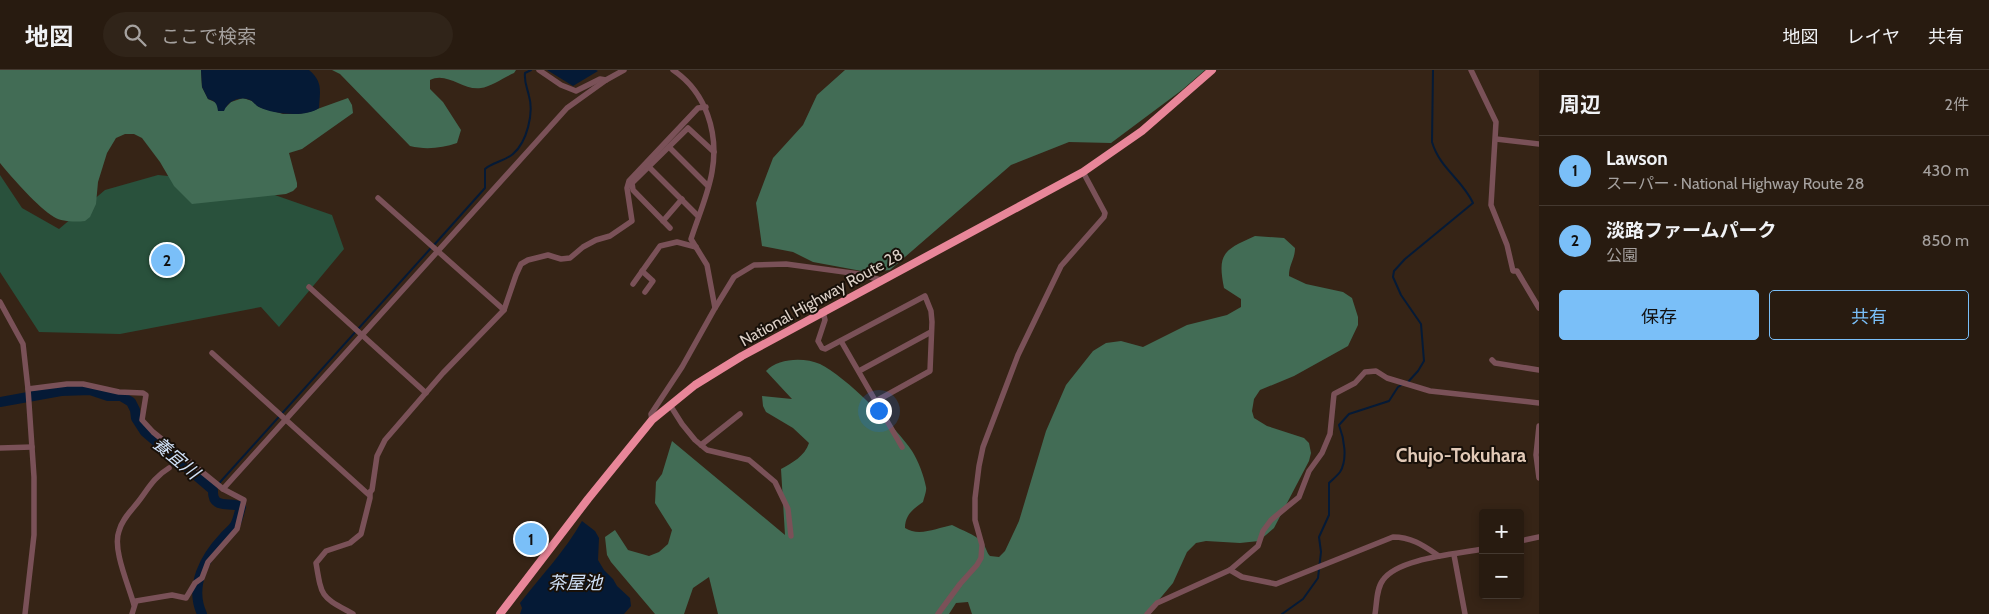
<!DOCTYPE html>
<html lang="ja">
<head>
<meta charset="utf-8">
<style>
  body { margin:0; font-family:Cabin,"Noto Sans JP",sans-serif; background:#302419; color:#f1f3f6 }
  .controls { position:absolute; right:15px; bottom:15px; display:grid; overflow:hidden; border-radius:5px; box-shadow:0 2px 8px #0003 }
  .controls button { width:45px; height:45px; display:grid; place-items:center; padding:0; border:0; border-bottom:1px solid #443930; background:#281b10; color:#f1f3f6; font:25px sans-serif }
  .you { position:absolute; left:878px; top:340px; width:18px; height:18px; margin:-12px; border:4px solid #fff; border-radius:50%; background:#1a73e8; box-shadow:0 0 0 8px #1a73e833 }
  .badge { display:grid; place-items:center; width:32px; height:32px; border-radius:50%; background:#7abff8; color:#111; font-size:16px; font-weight:700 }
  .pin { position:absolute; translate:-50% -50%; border:2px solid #fff; box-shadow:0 1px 5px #0006 }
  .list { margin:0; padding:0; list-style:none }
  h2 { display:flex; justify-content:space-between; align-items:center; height:65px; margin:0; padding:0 20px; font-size:21px }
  h2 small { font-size:16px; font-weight:400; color:#a5a19f }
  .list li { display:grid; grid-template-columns:32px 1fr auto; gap:15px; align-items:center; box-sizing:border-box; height:70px; padding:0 20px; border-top:1px solid #443930 }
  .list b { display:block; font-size:19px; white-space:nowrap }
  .list p { margin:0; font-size:16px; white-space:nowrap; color:#a5a19f }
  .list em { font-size:16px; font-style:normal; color:#a5a19f }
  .actions { display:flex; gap:10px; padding:15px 20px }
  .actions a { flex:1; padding:11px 0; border:1px solid #7abff8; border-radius:5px; text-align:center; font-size:18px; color:#7abff8 }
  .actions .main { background:#7abff8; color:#111 }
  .icon { flex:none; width:28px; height:28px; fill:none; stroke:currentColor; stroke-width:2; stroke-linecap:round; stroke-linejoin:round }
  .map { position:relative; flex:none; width:1539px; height:544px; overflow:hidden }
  header { display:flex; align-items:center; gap:30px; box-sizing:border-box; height:70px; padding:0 25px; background:#281b10; border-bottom:1px solid #443930 }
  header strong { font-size:24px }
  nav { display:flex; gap:28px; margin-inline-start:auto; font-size:18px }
  .search { width:350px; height:45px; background:#302419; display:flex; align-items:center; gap:12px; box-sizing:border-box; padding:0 18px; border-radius:28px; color:#a5a19f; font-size:19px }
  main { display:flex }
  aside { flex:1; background:#281b10 }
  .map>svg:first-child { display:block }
  .green { fill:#29513c }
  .forest { fill:#426c55 }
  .water { fill:#051a36 }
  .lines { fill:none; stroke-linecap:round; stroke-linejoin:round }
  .stream { stroke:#051a36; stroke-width:2 }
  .river { stroke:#051a36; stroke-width:10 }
  .minor { stroke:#7a5158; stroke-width:5.5 }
  .highway { stroke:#e88699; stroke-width:8 }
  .labels { text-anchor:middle; stroke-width:4; stroke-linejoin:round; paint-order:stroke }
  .street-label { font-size:16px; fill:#dbcfc6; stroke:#181009 }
  .water-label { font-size:18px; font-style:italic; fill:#d0e1f8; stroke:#181009 }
  .quarter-label { font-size:19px; font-weight:bold; fill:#e1c9b7; stroke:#181009 }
</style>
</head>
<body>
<header>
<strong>地図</strong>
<div class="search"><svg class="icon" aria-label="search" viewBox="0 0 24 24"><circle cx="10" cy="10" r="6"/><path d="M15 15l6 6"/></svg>ここで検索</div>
<nav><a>地図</a><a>レイヤ</a><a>共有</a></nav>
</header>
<main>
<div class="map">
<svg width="1539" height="544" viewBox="0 0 1539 544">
  <rect width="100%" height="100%" fill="#362416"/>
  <path class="green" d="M0,105L22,138L59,159L105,120L158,105L240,113L332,145L344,179L279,257L261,237L120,264L39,262L0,202Z"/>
  <g class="forest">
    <path d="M0,0H201L202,17L208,29L226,37L231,32L243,28L252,31L259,37L283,44H298L309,42L348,28L352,35L353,43L302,79L289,83L297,113V117L293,121L286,124L192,134L174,116L160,92L142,68L134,64H125L116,68L107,83L98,112L96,134L90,147L85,151C76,152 62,152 54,147C39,138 12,108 0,93Z"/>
    <path d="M332,0H516L514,3C505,7 490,17 481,18C463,21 447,1 430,10V19L443,32L461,60L457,73C442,78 426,80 410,76L340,4Z"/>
    <path d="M845,0H1205L1182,20L1111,73L1069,72L1011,95L890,200L867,202L813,192L793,182L762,176L756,133L773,88L803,55L817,25Z"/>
    <path d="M1255,166L1284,168L1295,178C1295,189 1289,194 1289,206L1306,214L1343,222L1352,228L1358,247V255L1348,276L1294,306L1260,320L1254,329L1252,341L1254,348L1267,356L1304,368L1309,373L1311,383L1309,391L1274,458L1259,471L1240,473L1206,471L1196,473L1187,482L1173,513L1147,544H972L968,532L956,533L949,544H718L709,507L693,518L684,544H655L611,492L607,485L605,467L615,460L628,480L649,486L659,482L668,474L672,460L655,433L656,412L662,404L672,371L785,465L781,399C792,393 805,386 809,373L793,358L766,342L763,336L762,326L792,329L766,301C778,288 804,287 820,294C845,306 897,358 912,381C918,390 924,406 926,417C927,421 924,427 923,432C913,439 905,445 905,458C919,467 937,458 952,455C961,460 975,464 982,472C986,476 986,482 990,486L999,487L1005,481L1019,451L1046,361L1066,315L1093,281L1106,273L1121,271L1143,277L1187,255L1227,245L1241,237V229L1224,218C1217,183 1224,180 1255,166Z"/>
  </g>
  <g class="water">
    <path d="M201,0H309C323,12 320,20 319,38C306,48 272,44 259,37C255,35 253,31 250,30C239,26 228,31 224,41H218C217,33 215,31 208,29L202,17Z"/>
    <path d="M547,0H596L598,1L573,16Z"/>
    <path d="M582,451L595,461L599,468L598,490L604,500L613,509L617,516L630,528L631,536L624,544H520L522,538L520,533C541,506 565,481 582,451Z"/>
  </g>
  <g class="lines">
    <g class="stream">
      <path d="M434,175L485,118V99C493,92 505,91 513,84C527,72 534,43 529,26C527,17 524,12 525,3L531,0"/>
      <path d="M1408,312L1418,301L1424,291L1421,254L1401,225L1393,207L1394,201L1405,189L1473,133C1462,109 1440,99 1432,72L1433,0"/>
      <path d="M213,420L431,178"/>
      <path d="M1282,544L1303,529L1318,508L1321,482L1319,467L1329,445V413C1332,410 1337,406 1340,402C1348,389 1344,368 1339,355L1349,344L1389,331L1398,317L1403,314"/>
    </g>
    <path class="river" d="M0,332L61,321L90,320L108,326H121L131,332L135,340L136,348L145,362L213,420C212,441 231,431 241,437C239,443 238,450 235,455C232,460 227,463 224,467C205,487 189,516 202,544"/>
    <g class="minor">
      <path d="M539,0L561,15L576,21L600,9L606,10"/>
      <path d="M673,0C706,22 719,63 712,102C708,125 698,147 691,169L707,195L715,238"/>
      <path d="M1471,0L1496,52L1491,135L1507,175L1513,201H1517L1539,238"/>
      <path d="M1496,69L1539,74"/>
      <path d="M669,77L708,116"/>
      <path d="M649,97L698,146"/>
      <path d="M378,128L504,240"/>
      <path d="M663,151L682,129"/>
      <path d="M670,158L633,120L632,113L688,58L714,82"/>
      <path d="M642,201L653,211L645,222"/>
      <path d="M633,214L660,176L677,172L696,177"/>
      <path d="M309,217L426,323"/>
      <path d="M0,232L23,274L28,319L34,407V465L25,544"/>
      <path d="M823,242L825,250L818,271L822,278L825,279L925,226L931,241L932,252L930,301L876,331"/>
      <path d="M841,271L902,377"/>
      <path d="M212,283L368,424L372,420L377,386L385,370L443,303L504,240L516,205L521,194L528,190L548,185L561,189L570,188L583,177L596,170L610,166L632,151L627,118L629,111L698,38L706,37"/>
      <path d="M1492,290L1495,293L1539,300"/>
      <path d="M859,301L931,262"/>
      <path d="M28,319L67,314H83L119,322L143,323L146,325L142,350L153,362L223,419L244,430L237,459L208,492L202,508L195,513L186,528L172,525L136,531L132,544"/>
      <path d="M670,335L682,354L695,370L707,380L749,390L775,412L788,439L791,466"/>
      <path d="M652,350L651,344L682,297L715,238L734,207L754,195L786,194L859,204L881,210"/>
      <path d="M1539,356L1536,385L1539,408"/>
      <path d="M701,375L740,344"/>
      <path d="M0,378L32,377"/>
      <path d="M223,419L567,38L606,10L624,0"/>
      <path d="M1520,471L1539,467"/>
      <path d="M1454,485L1465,544"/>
      <path d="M1230,500L1242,507L1276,514L1393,467C1412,467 1424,476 1439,486"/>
      <path d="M134,535C129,516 112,479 119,461C122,449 131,441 138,432C148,419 154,407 169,398"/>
      <path d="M353,544C321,526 322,529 316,493L326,481L350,473L361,464L370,428V422"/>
      <path d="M938,544L960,514L977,495L981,488L982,475L975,450V428L979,396L983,377L1018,285L1061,196L1104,147L1105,143L1083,102"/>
      <path d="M1147,544L1157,533L1166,529L1230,500L1258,476L1263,461L1271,450L1299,427L1309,401L1322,383L1330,364L1334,324L1355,313L1365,302L1376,301L1387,308L1430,321L1539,333"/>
      <path d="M1375,544C1377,533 1376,519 1383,510C1398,488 1458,484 1483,479"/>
    </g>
    <path class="highway" d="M500,544L588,429L652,350L695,315L742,286L1083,102L1142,61L1212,0"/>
  </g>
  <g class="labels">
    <g class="street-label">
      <text transform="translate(821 227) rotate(-29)" y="6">National Highway Route 28</text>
    </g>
    <g class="water-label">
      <text transform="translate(176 388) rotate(40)" y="6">養宜川</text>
      <text x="575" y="519">茶屋池</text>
    </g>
    <g class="quarter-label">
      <text x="1461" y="392">Chujo-Tokuhara</text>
    </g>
  </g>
</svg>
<div class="controls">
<button>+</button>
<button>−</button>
</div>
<div class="you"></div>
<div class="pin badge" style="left:531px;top:469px">1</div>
<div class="pin badge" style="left:167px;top:190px">2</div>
</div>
<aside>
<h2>周辺<small>2件</small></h2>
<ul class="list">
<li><span class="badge">1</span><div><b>Lawson</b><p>スーパー · National Highway Route 28</p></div><em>430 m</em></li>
<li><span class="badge">2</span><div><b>淡路ファームパーク</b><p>公園</p></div><em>850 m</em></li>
</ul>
<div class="actions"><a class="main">保存</a><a>共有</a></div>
</aside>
</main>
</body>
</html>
